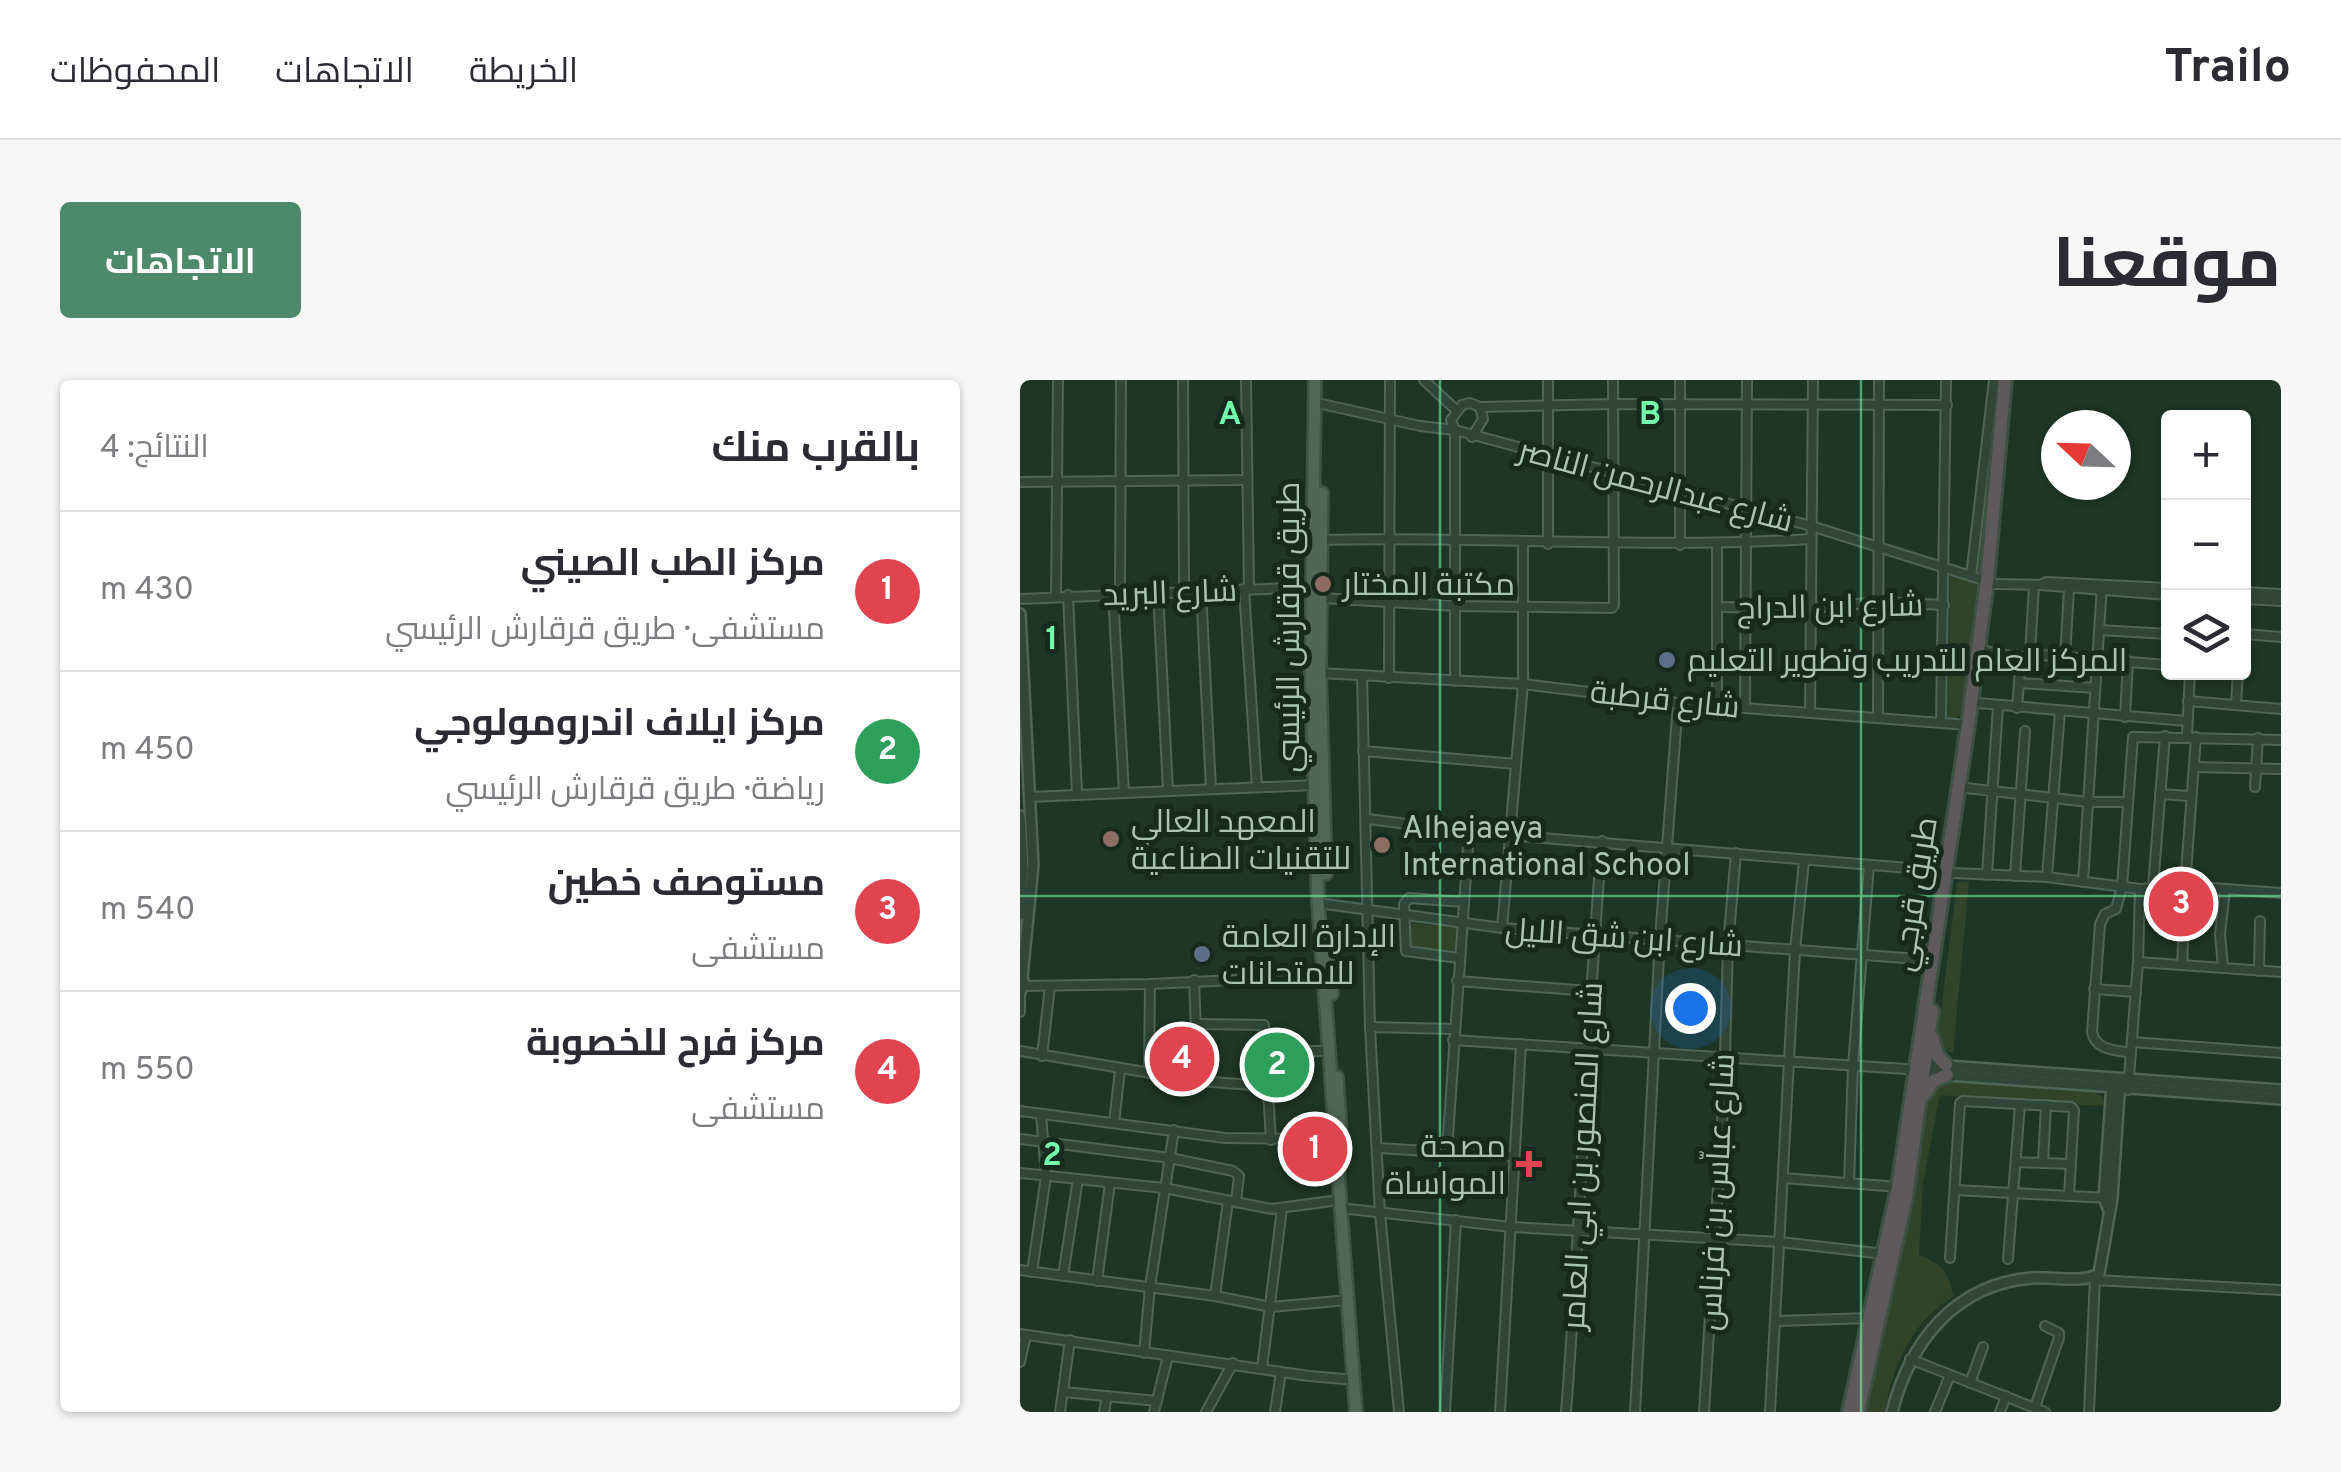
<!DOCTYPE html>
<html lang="ar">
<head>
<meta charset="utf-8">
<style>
  body { margin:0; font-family:Overpass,Cairo,sans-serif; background:#f7f7f7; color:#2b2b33; direction:rtl }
  .controls { position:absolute; right:30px; top:30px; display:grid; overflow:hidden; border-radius:10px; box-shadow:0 2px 8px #0004 }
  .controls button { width:90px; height:90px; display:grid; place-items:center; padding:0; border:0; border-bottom:2px solid #e1e1e2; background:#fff; color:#2b2b33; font:50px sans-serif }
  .compass { position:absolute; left:1021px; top:30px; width:90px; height:90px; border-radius:50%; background:#fff; box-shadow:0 2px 8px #0004; rotate:292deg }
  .you { position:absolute; left:670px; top:628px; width:35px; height:35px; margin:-25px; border:8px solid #fff; border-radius:50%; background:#1a73e8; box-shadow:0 0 0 15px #1a73e833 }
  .badge { display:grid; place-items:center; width:65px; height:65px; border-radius:50%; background:#4c8a69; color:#fff; font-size:32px; font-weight:700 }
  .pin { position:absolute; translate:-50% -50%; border:5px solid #fff; box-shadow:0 2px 10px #0006 }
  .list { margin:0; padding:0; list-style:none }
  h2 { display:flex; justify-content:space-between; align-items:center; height:130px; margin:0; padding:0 40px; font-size:42px }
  h2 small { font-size:32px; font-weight:400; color:#7c7c81 }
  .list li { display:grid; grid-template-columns:65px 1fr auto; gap:30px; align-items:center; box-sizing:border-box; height:160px; padding:0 40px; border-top:2px solid #e1e1e2 }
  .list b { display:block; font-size:38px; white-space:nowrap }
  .list p { margin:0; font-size:32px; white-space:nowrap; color:#7c7c81 }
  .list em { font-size:32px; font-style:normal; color:#7c7c81 }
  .icon { flex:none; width:55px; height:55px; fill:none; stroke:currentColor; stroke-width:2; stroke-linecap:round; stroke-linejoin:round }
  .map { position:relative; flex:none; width:1261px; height:1032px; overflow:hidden; direction:ltr; border-radius:10px }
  header { display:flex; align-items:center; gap:60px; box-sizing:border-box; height:140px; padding:0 50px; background:#fff; border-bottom:2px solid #e1e1e2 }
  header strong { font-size:48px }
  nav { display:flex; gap:55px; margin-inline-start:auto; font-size:35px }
  .intro { display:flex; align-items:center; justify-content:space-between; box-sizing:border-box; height:240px; padding:0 60px }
  h1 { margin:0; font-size:70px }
  .button { padding:25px 45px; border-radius:10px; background:#4c8a69; color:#fff; font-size:35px; font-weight:700 }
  main { display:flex; gap:60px; padding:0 60px }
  aside { flex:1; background:#fff; border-radius:10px; box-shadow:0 2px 8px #0004 }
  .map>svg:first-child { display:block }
  .green { fill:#324428 }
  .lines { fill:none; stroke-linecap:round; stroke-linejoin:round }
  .minor-casing { stroke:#4e6557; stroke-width:12 }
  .tertiary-casing { stroke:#4e6557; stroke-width:14 }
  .primary-casing { stroke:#3d5345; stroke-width:16 }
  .trunk-casing { stroke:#3b5144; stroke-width:18 }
  .minor { stroke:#304638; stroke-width:8 }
  .tertiary { stroke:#304638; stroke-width:9 }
  .primary { stroke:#4e6757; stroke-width:11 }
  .trunk { stroke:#5e5a5c; stroke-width:12 }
  .grid { fill:none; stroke:#74ffaa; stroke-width:2.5; stroke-opacity:0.55 }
  .education-dot { fill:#8d6e63; stroke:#162a1e; stroke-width:4 }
  .service-dot { fill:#5c6f8a; stroke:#162a1e; stroke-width:4 }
  .health-dot { fill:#e0444e; stroke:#162a1e; stroke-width:4 }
  .labels { text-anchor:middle; stroke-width:10; stroke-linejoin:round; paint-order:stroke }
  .street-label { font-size:32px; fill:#aac4b4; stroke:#162a1e }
  .poi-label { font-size:32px; fill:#aac4b4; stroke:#162a1e; text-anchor:start }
  .grid-label { font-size:32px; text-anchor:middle; font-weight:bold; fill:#74ffaa; stroke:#162a1e; stroke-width:10; stroke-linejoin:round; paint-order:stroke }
</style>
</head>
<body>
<header>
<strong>Trailo</strong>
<nav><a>الخريطة</a><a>الاتجاهات</a><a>المحفوظات</a></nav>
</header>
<div class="intro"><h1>موقعنا</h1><a class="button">الاتجاهات</a></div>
<main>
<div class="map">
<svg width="1261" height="1032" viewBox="0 0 1261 1032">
  <rect width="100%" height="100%" fill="#1d3626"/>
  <g class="green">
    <path d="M952,149L966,154L943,325L939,337L928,341L930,185L946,189Z"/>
    <path d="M937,502H949L933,673L920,669L917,664Z"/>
    <path d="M389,543L441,548L436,573L390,572Z"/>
    <path d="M929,700L1072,711L1081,716L1086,726L990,722L920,715L903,803L899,875C925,886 926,890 934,916C892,941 873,985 865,1032H843L881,858L907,713Z"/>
  </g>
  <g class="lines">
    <g class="minor-casing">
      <g id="minor">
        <path d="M163,0L164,211"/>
        <path d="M226,0L229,209"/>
        <path d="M404,0L436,30"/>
        <path d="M528,0V164"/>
        <path d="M660,0V165"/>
        <path d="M302,24L400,46L435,50L791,146L967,201"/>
        <path d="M452,57L463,39L460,27"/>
        <path d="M0,102L226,100"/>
        <path d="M301,160C464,156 627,169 790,159"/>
        <path d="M697,164V326"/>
        <path d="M951,196L974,0"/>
        <path d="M974,204L1020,205L1026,202L1148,208"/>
        <path d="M1020,205L1148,215"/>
        <path d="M224,209L237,407"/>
        <path d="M181,210L191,409"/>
        <path d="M138,212L148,411"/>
        <path d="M1224,212L1261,214"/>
        <path d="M93,214L104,412"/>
        <path d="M100,214L101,0"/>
        <path d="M48,215L57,414"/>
        <path d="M36,216L38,0"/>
        <path d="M301,218L437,226L592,228L594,225L593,0"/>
        <path d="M0,219L296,207"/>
        <path d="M1224,219L1261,221"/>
        <path d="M697,227L791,228L859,222L924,225"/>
        <path d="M1079,250L1148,254"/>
        <path d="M1224,254L1261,257"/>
        <path d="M965,271L1001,278L1010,274L1148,285"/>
        <path d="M1010,274L1014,205"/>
        <path d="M1045,276L1049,210"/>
        <path d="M300,293L503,304L658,323L948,345"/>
        <path d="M342,295L350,647L360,833L379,1032"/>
        <path d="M369,298L370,0"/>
        <path d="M435,301V50L431,40L442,25L450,23L460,27L593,24L927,25"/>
        <path d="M999,303L1075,308"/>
        <path d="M1168,321L1261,329"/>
        <path d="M958,323L1166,341"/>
        <path d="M1216,324L1218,292"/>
        <path d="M725,328L727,0"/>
        <path d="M997,328L1001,278"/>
        <path d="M790,333L793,0"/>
        <path d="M858,337L859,0"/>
        <path d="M1105,337L1108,281"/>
        <path d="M921,342L926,0"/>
        <path d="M1167,357L1170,292"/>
        <path d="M343,371L496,384"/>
        <path d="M1174,387L1261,389"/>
        <path d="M1235,407L1238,358"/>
        <path d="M946,408L1068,422H1107"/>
        <path d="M1140,414L1170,416"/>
        <path d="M10,417L295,405"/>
        <path d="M348,439L449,452L925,491"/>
        <path d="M933,493L1027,497L1120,509L1165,506L1261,513"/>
        <path d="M967,495L978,326"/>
        <path d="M995,496L1005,351"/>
        <path d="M1027,497L1040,331"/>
        <path d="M1063,502L1082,205"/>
        <path d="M1165,506L1176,357"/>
        <path d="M1133,507L1145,356"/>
        <path d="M1120,509C1165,538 1165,529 1162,585"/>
        <path d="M298,523L482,548L911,580"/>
        <path d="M482,548L503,304V163"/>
        <path d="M439,578L386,571L384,524L389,518L444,522"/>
        <path d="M1118,582L1261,592"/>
        <path d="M1203,588L1200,554L1205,511"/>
        <path d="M1239,591L1240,541"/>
        <path d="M174,600L178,701"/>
        <path d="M437,601L570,611"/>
        <path d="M3,606L130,604L302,596"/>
        <path d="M1074,609L1116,612"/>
        <path d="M0,632V612"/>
        <path d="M177,644L244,645L251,760"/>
        <path d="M350,647L433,649"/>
        <path d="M433,660L886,689L893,693"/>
        <path d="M1112,662L1261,673"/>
        <path d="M0,671L178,701L246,706"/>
        <path d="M245,671H307"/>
        <path d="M1111,673C1095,670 1075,670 1072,652L1080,544L1085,534L1096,529L1102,507L1113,357L1261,360"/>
        <path d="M22,676L30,606"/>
        <path d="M129,693L130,604"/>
        <path d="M1108,710L1118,582L1120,509"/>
        <path d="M0,731L205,758L313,759"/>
        <path d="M94,743L100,690"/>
        <path d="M0,759L150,778L213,791L219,796L216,821"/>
        <path d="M357,768L494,776"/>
        <path d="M427,771L449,452"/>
        <path d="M996,782L1051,784"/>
        <path d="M1023,783L1026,725"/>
        <path d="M0,793L144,808L252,829L319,820"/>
        <path d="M764,798L878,807"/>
        <path d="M829,803L833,686L849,485"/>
        <path d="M935,810L1088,818"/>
        <path d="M320,828L491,847L760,862L865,874"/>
        <path d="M930,878L940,723L943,721L1051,727L1054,730L1049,816"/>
        <path d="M988,879L1000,724"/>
        <path d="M0,890L195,916L251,927L328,920"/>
        <path d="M12,892L26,796L21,734"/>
        <path d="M43,896L58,799"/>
        <path d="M1075,900L1261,910"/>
        <path d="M77,901L90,803"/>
        <path d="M195,916L208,821"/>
        <path d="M755,941L849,938"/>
        <path d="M0,954L289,996L335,1000"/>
        <path d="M124,973L130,907L154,750"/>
        <path d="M890,979L1025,1032"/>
        <path d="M0,982L6,955"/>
        <path d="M242,988L262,829"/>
        <path d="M950,1003L963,967"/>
        <path d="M43,1012L137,1021"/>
        <path d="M1015,1027L1039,958V953L1025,946"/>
        <path d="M40,1032L50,960"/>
        <path d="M84,1032L87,1016"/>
        <path d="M134,1032L148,976"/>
        <path d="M186,1032L213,983"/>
        <path d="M255,1032L261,992"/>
        <path d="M425,1032L436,840"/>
        <path d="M480,1032L501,664"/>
        <path d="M546,1032C561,842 566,651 582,461"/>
        <path d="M615,1032L640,558L658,323"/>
        <path d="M684,1032L704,709L708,565L716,473"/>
        <path d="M750,1032L775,570L784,481"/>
        <path d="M915,1032L930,995"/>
        <path d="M980,1032L986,1016"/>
        <path d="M1069,1032L1075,897"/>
      </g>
    </g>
    <g class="tertiary-casing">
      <g id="tertiary">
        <path d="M0,234L13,485L2,597"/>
        <path d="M0,436L3,488L0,535"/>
        <path d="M0,592L3,601L0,613"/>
        <path d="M900,684L1261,710"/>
        <path d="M900,693L1261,719"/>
        <path d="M1088,828L1084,818L1092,704"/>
        <path d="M872,1032C890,962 934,905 1011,898C1033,896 1060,904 1079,894L1092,818L1100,700"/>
      </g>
    </g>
    <g class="primary-casing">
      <g id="primary">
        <path d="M295,0L291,292L298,523L336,1032"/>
        <path d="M302,113L300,293L306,494"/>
        <path d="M308,563L312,614"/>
        <path d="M317,697L322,774"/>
      </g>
    </g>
    <g class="trunk-casing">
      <g id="trunk">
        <path d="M912,657L917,675L926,685"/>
        <path d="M904,715L913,701L927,695"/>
        <path d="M829,1032L878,807L948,345L967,201L985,0"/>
        <path d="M838,1032L886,817L912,631"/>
      </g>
    </g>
    <use href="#minor" class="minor"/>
    <use href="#tertiary" class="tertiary"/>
    <use href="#primary" class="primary"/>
    <use href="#trunk" class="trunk"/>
  </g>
  <path class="grid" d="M420,0V1032M841,0V1032M0,516H1261"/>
  <g class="education-dot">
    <circle cx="303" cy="204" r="10"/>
    <circle cx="91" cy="459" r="10"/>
    <circle cx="362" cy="465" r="10"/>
  </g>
  <g class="service-dot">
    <circle cx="647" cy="280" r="10"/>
    <circle cx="182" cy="574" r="10"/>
  </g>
  <path class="health-dot" d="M504 769h10v10h10v10h-10v10h-10v-10h-10v-10h10z"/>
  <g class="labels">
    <g class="street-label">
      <text transform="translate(636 105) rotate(15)" y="11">شارع عبدالرحمن الناصر</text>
      <text transform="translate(150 212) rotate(-2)" y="11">شارع البريد</text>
      <text transform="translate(810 226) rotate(-1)" y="11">شارع ابن الدراج</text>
      <text transform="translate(268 247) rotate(-90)" y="11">طريق قرقارش الرئيسي</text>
      <text transform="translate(645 319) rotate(6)" y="11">شارع قرطبة</text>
      <text transform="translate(894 514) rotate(-81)" y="11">طريق قرجي</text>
      <text transform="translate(604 557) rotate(4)" y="11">شارع ابن شق الليل</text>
      <text transform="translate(562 776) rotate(-87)" y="11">شارع المنصور بن ابي العامر</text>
      <text transform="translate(696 812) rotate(-87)" y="11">شارع عباّس بن فرناس</text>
    </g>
    <g class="poi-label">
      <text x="323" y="215">مكتبة المختار</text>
      <text x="667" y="291">المركز العام للتدريب وتطوير التعليم</text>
      <text x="111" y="452">المعهد العالي<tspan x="111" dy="37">للتقنيات الصناعية</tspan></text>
      <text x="382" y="458">Alhejaeya<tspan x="382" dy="37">International School</tspan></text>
      <text x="202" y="567">الإدارة العامة<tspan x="202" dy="37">للامتحانات</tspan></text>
      <text x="486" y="777" text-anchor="end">مصحة<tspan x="486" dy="37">المواساة</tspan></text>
    </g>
  </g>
  <g class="grid-label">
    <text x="210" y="44">A</text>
    <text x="630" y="44">B</text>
    <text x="32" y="269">1</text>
    <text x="32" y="785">2</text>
  </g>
</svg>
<div class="controls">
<button>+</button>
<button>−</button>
<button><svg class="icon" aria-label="layers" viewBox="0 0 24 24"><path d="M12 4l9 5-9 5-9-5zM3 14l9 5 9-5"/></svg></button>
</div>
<svg class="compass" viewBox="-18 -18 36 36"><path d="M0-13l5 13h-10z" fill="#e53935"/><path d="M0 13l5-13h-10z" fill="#7c7c81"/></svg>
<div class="you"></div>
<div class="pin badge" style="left:295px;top:769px;background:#e0444e">1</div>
<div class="pin badge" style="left:257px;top:685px;background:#2e9e5b">2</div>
<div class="pin badge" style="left:1161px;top:524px;background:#e0444e">3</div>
<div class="pin badge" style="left:162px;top:679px;background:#e0444e">4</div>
</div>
<aside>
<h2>بالقرب منك<small>النتائج: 4</small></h2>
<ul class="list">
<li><span class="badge" style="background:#e0444e">1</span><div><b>مركز الطب الصيني</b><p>مستشفى · طريق قرقارش الرئيسي</p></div><em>430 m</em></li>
<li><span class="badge" style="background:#2e9e5b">2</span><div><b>مركز ايلاف اندرومولوجي</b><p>رياضة · طريق قرقارش الرئيسي</p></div><em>450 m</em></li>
<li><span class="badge" style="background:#e0444e">3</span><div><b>مستوصف خطين</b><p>مستشفى</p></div><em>540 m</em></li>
<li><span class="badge" style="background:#e0444e">4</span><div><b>مركز فرح للخصوبة</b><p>مستشفى</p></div><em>550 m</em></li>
</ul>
</aside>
</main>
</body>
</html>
